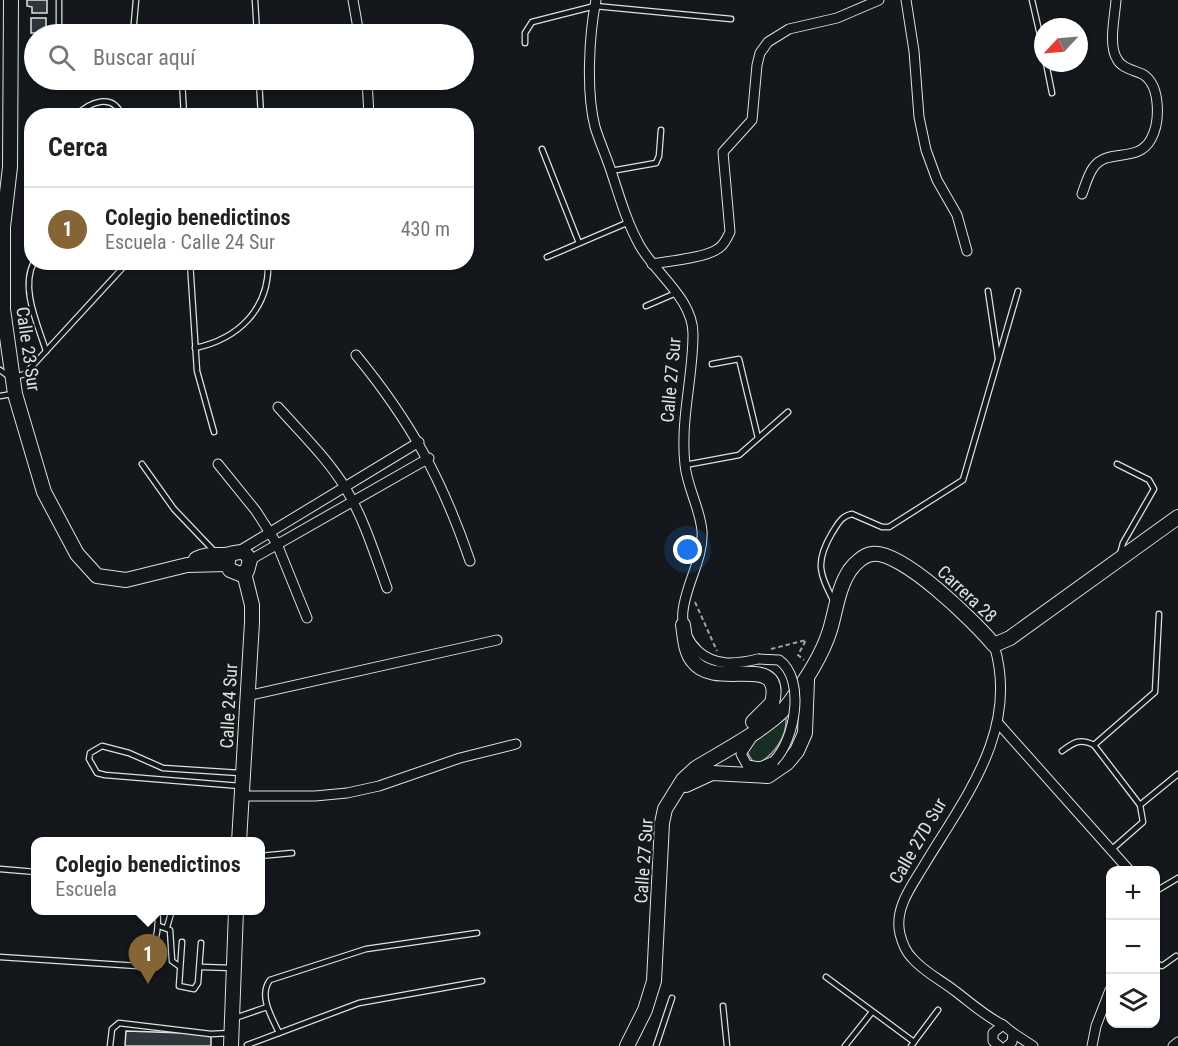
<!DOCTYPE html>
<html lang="es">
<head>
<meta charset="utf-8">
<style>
  body { margin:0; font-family:"Roboto Condensed",sans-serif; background:#f2f2f2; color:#222 }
  .controls { position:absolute; right:18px; bottom:18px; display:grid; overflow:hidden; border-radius:12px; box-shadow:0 2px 4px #0004 }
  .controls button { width:54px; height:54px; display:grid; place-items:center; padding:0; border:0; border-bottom:2px solid #e0e0e0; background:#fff; color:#222; font:30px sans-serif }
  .compass { position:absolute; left:1034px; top:18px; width:54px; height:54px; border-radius:50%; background:#fff; box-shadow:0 2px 4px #0004; rotate:244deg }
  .you { position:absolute; left:688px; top:550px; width:21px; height:21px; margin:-15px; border:4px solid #fff; border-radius:50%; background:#1a73e8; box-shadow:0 0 0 9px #1a73e833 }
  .badge { display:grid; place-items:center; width:39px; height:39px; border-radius:50%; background:#856535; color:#fff; font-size:20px; font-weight:700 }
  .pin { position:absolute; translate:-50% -50px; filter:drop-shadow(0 2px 3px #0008) }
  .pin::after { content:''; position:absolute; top:32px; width:21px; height:18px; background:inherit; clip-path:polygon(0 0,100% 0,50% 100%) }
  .popup { position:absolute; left:31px; top:837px; width:234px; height:78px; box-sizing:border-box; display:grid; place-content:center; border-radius:12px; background:#fff; filter:drop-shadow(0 2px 4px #0005); font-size:20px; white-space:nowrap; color:#767676 }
  .popup b { font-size:22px; color:#222 }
  .popup::after { content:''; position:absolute; left:50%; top:100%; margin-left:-12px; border:12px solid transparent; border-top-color:#fff }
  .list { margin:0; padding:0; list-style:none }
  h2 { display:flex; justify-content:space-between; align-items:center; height:78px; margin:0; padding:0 24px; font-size:26px }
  h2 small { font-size:20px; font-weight:400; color:#767676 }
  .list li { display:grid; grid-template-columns:39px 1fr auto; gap:18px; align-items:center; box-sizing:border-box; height:84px; padding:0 24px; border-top:2px solid #e0e0e0 }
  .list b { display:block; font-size:22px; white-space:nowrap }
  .list p { margin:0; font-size:20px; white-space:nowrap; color:#767676 }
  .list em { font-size:20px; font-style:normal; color:#767676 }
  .icon { flex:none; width:33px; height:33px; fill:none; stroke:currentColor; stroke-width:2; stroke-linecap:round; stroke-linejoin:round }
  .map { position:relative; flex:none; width:1178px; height:1046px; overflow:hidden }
  .search { position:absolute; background:#fff; box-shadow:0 2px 4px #0004; left:24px; top:24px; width:450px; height:66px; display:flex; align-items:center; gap:15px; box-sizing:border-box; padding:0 21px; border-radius:33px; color:#767676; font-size:22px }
  .panel { position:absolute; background:#fff; box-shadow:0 2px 4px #0004; left:24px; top:108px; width:450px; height:162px; border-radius:24px }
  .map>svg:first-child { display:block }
  .green { fill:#1a2d24; stroke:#939e99; stroke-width:1.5 }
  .building { fill:#2c363c; stroke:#d8e6dc; stroke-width:1.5 }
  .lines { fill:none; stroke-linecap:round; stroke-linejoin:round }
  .lane-casing { stroke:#d8e6dc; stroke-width:7 }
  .street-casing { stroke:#d8e6dc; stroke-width:11 }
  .secondary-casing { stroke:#d8e6dc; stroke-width:16 }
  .path { stroke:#9da8a2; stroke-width:2; stroke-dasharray:4.5 3; stroke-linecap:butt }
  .lane { stroke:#14181c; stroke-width:4.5 }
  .street { stroke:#14181c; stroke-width:9 }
  .secondary { stroke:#14181c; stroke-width:14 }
  .street-bridge-casing { stroke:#d8e6dc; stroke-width:11; stroke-linecap:butt }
  .street-bridge { stroke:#14181c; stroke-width:9 }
  .labels { text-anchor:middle; stroke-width:4.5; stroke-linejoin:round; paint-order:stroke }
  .street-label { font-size:18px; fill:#d8e6dc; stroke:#14181c }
</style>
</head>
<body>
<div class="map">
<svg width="1178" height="1046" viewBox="0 0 1178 1046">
  <rect width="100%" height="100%" fill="#14181c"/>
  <path class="green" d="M786,718C787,736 776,752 761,762H753L747,752L750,745Z"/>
  <g class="building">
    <path d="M27,0H47V13H32V7L27,6Z"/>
    <rect x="31" y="18" width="15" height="15"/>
    <path d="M126,1031L211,1034V1046H125Z"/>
  </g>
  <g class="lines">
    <g class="lane-casing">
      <g id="lane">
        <path d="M59,0V34"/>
        <path d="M255,0L257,34"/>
        <path d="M1032,0L1043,48"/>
        <path d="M135,28L147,34"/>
        <path d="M133,34L136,0"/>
        <path d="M525,43V33L532,22L595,6L731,19"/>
        <path d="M1046,63L1052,93"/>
        <path d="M182,80L184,116"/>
        <path d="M259,80L261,116"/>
        <path d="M76,116C89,102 113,92 122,116"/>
        <path d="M542,149L579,243"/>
        <path d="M30,167L32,165"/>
        <path d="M611,171L656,163L659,156L661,130"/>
        <path d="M547,257L629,222"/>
        <path d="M34,262C20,288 38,325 46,351"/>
        <path d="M190,262L197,371L214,432"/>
        <path d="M988,291L998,358"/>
        <path d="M646,306L676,293"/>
        <path d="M195,348C238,339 270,309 268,262"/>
        <path d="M712,364L739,359L758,438"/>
        <path d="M0,370L11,378L25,374L128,262"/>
        <path d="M0,396L12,394"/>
        <path d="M142,464L174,509L215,552"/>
        <path d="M1117,464L1149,480L1154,489L1123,543L1120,554"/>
        <path d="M685,465L739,455L788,412"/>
        <path d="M834,602C819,572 815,562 832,533C838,524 841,516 852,514L882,527H889L963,480L1018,291"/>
        <path d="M1094,745L1155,692L1159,614"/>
        <path d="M1062,751C1074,742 1080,738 1094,745L1140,805L1143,822L1111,850"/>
        <path d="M240,786L105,775L97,773L89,759L90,753L102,746L129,753L163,768L240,773"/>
        <path d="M1140,805L1178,774"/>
        <path d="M260,856L292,853"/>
        <path d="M0,869L36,872"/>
        <path d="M1156,891L1178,878"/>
        <path d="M159,926L170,930L172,961L179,966"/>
        <path d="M167,927L172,910"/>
        <path d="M182,942L179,986L194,989L198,983L201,943"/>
        <path d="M0,957L138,966C155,954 160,930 157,910"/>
        <path d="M1156,963L1162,966L1176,956"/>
        <path d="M201,967L233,968"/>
        <path d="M826,977L914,1042"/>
        <path d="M723,1006L727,1046"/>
        <path d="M235,1018L267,1007"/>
        <path d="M279,1033C272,1017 258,996 270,980L366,949L477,933"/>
        <path d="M247,1045L359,1003L482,981"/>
        <path d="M110,1046L112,1029L119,1023L211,1034L230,1033"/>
        <path d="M656,1046L672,998"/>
        <path d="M845,1046L872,1012"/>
        <path d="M911,1046L938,1010"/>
      </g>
    </g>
    <g class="street-casing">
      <g id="street">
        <path d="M353,0L359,34"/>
        <path d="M596,0C589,35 586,92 595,127C600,143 607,158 612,174C620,198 627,223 640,246C656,274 693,299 693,334C693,378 680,420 685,465C687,487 700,508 702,531C705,572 660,614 698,651C716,667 737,664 758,659"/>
        <path d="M906,0L914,51L919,117L926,150L937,180L957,215L967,251"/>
        <path d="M367,80L369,116"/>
        <path d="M1082,194C1085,186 1088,175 1093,168C1107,147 1138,164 1151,139C1160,123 1161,87 1144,75C1135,70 1122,69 1117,59C1108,45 1115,16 1116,0"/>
        <path d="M652,264C669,261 706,258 719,248C724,245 727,238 730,232L723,152L752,120L757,65L760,53L768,42L789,29L837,18L879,0"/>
        <path d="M356,355C411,422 442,479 470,561"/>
        <path d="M278,407C302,434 328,459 346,489C364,519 375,555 387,588"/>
        <path d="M218,464L256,511L277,544L307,618"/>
        <path d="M239,551L419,442"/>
        <path d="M250,560L429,458"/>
        <path d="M994,645C1020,730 965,797 923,867C911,887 894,909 900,934C902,942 906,952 912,958C924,972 941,980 955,991C971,1003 985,1016 1003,1025"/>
        <path d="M247,696L497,640"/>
        <path d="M998,723L1129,870"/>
        <path d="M751,739L741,754L747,765L760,767L774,761"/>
        <path d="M242,796H315L347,793L379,786L460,758L516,744"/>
        <path d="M1013,1033L1033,1046"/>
        <path d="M999,1046L993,1041V1033L1003,1025L1013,1033L1012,1042L1007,1046"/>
        <path d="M1092,1046L1096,1026L1110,990"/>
        <path d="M1173,1046L1178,1042"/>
      </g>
    </g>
    <g class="secondary-casing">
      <g id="secondary">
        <path d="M11,0L10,167L3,227V309L15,394L44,492L77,554L97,576L126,580L187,565L227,564"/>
        <path d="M196,559C210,552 217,557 230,554C240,552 244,549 250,560L247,571L240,574L230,570L227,564L230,554"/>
        <path d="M683,625C685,637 685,651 693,661C716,692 785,650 772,703L753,722"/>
        <path d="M686,785L712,773L768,776L787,763L797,751L805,733L807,680"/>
        <path d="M239,842L252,622V605L244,573"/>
        <path d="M231,1046L236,910"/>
        <path d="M627,1046L645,1010L654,981L662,823L665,809L683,780L696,768C722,752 773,726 790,702C805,681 822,656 830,630C836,610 838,588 850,570C855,563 864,555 872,554C901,549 976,623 994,645L1010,638L1178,517"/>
      </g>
    </g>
    <g class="path">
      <path d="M695,602L717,651"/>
      <path d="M771,649L806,640L798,655L804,660"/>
    </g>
    <use href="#lane" class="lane"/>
    <use href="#street" class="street"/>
    <use href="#secondary" class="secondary"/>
    <g class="street-bridge-casing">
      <path id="street-bridge" d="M758,659L779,660C806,679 795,740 774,761"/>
    </g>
    <use href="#street-bridge" class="street-bridge"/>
  </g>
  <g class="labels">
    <g class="street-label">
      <text transform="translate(28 349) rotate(82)" y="6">Calle 23 Sur</text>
      <text transform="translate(671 380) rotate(-85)" y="6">Calle 27 Sur</text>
      <text transform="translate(967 594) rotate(43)" y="6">Carrera 28</text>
      <text transform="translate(229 706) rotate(-87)" y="6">Calle 24 Sur</text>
      <text transform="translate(918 841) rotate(-60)" y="6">Calle 27D Sur</text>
      <text transform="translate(644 861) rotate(-86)" y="6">Calle 27 Sur</text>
    </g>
  </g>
</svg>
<div class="controls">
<button>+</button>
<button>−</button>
<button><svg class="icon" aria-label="layers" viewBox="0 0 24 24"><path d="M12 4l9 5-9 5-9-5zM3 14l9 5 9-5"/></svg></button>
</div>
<svg class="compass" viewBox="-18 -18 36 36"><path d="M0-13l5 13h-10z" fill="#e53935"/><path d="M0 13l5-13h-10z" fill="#767676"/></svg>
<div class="you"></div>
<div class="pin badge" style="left:148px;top:984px">1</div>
<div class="popup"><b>Colegio benedictinos</b>Escuela</div>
<div class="search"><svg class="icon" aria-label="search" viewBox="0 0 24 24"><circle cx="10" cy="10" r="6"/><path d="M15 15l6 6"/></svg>Buscar aquí</div>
<section class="panel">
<h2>Cerca<small></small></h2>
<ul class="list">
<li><span class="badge">1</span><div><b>Colegio benedictinos</b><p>Escuela · Calle 24 Sur</p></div><em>430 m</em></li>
</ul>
</section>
</div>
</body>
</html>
